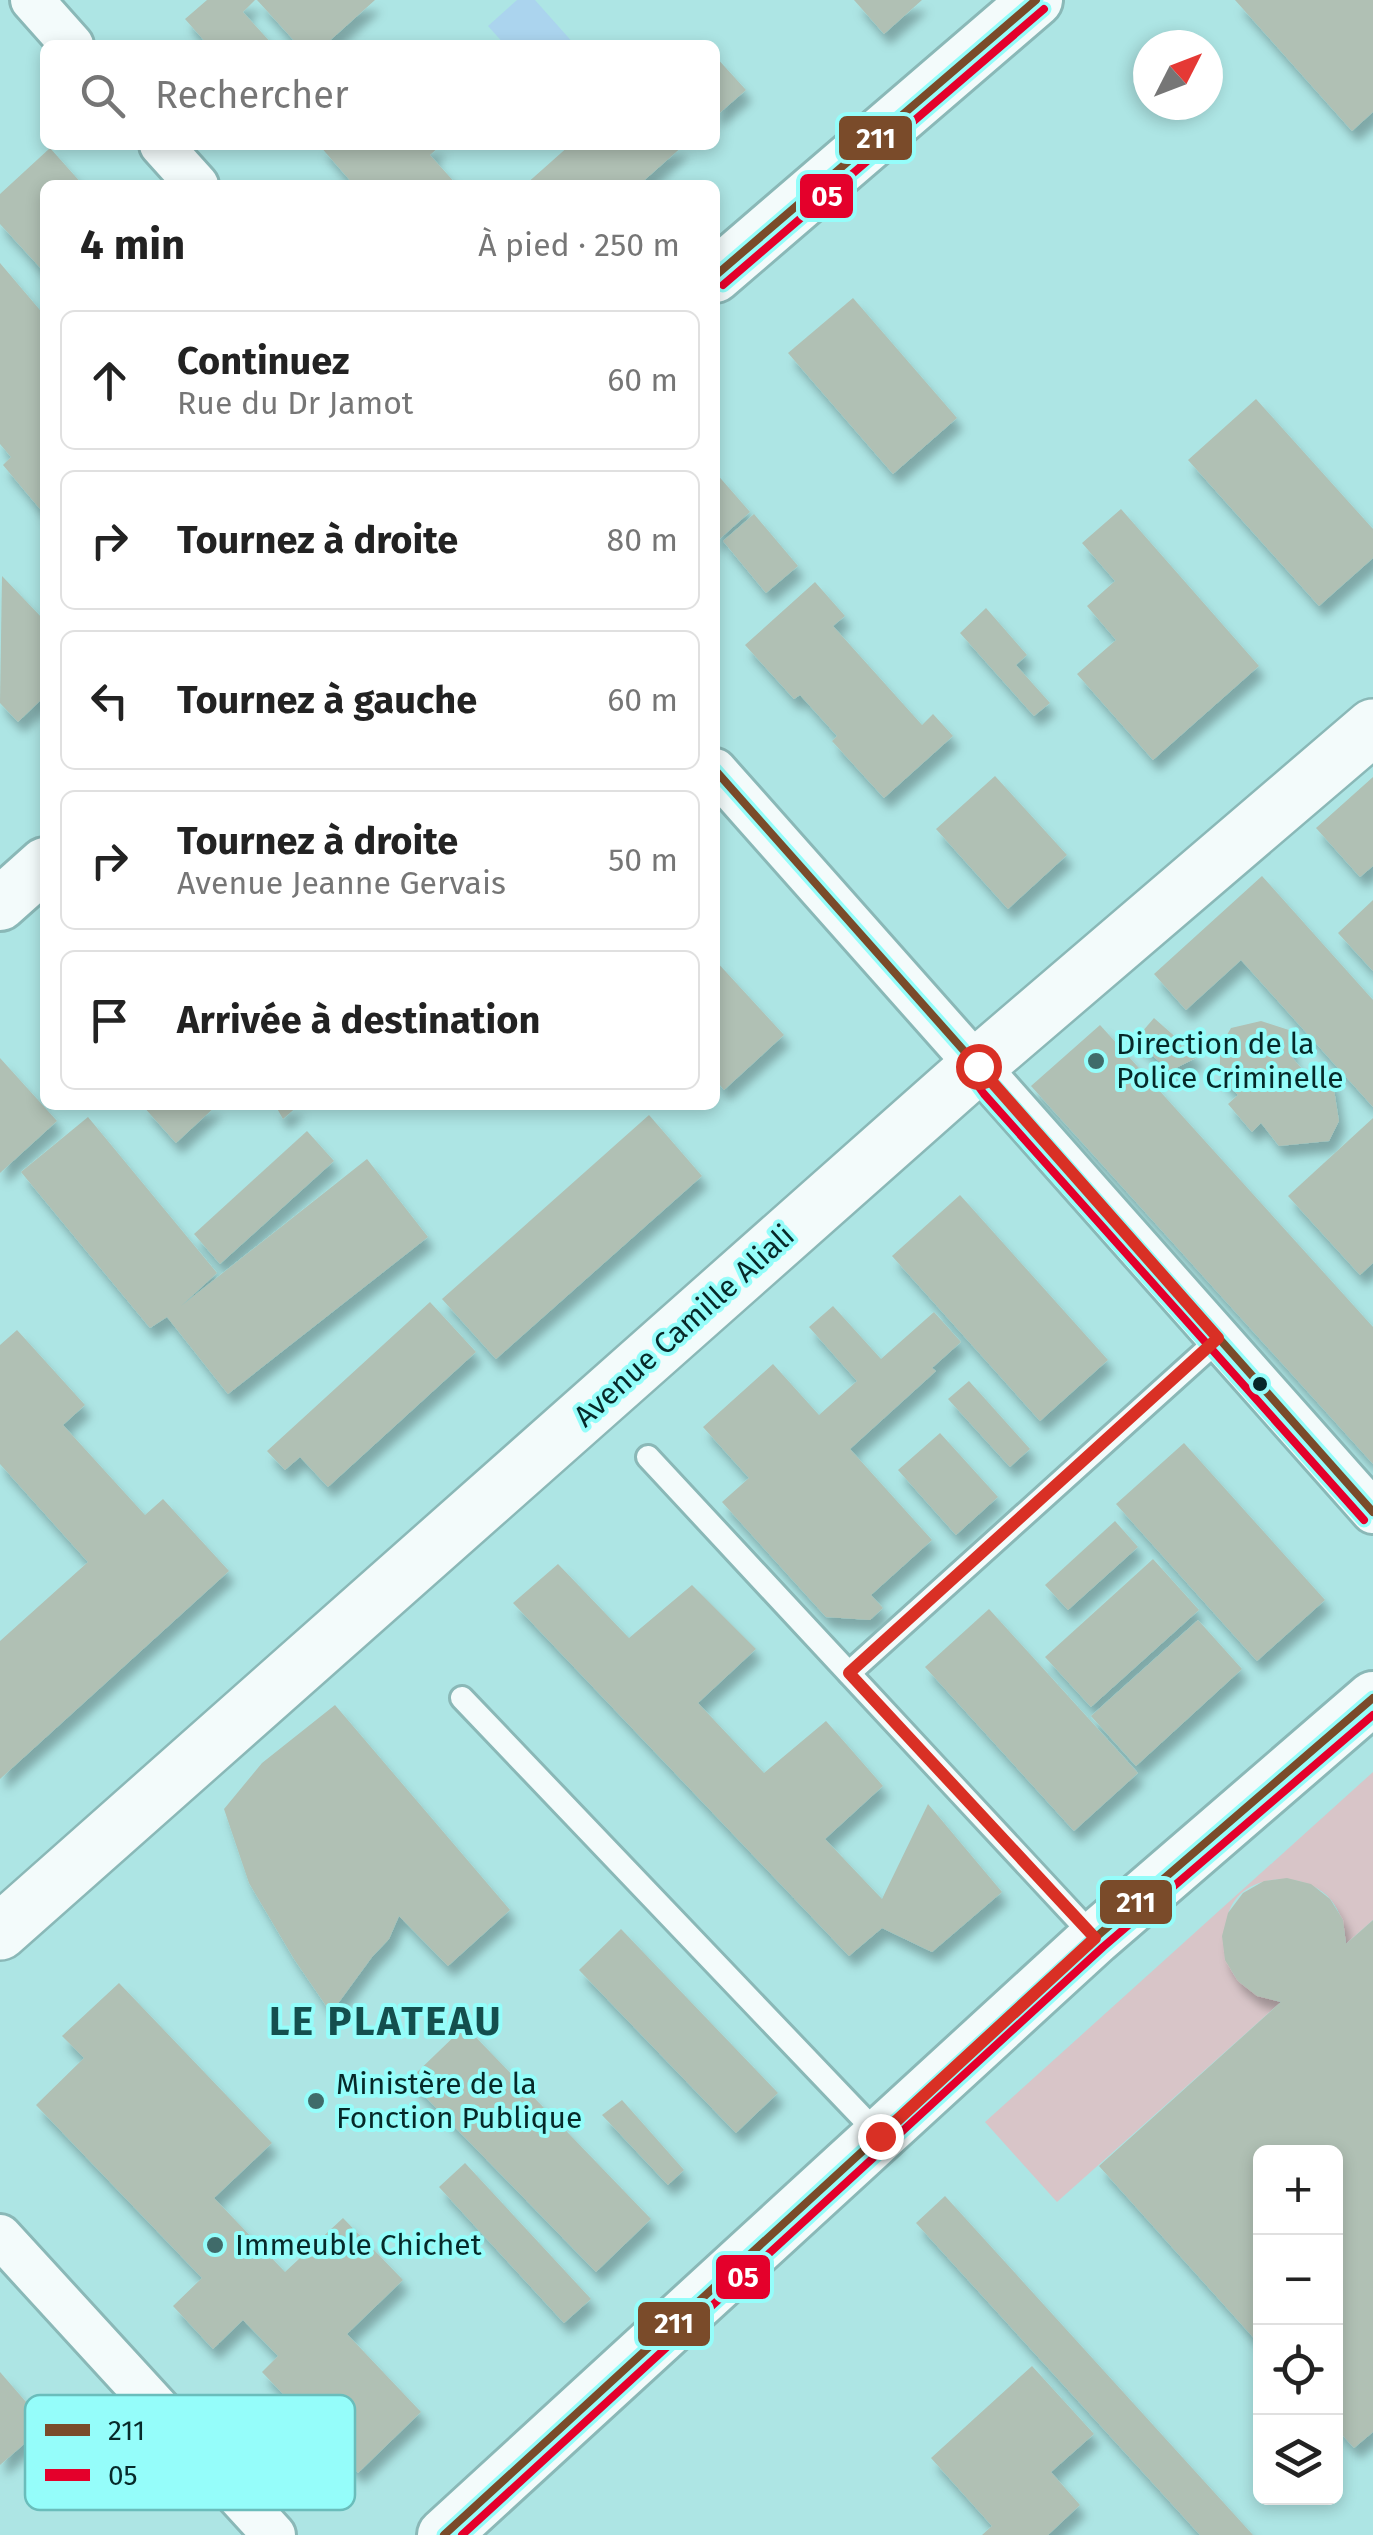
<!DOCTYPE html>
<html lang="fr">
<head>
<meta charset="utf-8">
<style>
  body { margin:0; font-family:"Fira Sans",sans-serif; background:#f2f2f2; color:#222 }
  .controls { position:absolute; right:30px; bottom:30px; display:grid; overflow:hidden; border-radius:15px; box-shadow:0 5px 15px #0003 }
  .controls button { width:90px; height:90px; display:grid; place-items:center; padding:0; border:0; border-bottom:2px solid #e0e0e0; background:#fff; color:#222; font:50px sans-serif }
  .compass { position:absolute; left:1133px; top:30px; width:90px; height:90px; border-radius:50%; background:#fff; box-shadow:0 5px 15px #0003; rotate:48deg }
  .stop { position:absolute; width:30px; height:30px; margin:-22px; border:8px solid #d93025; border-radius:50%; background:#fff }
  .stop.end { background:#d93025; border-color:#fff; box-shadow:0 2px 10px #0008 }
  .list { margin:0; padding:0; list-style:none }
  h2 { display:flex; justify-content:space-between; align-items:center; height:130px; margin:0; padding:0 40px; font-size:42px }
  h2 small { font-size:32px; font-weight:400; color:#767676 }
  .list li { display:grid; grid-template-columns:65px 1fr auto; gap:30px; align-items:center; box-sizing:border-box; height:140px; margin:0 20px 20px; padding:0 20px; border:2px solid #e0e0e0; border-radius:15px }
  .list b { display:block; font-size:38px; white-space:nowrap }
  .list p { margin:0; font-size:32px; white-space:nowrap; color:#767676 }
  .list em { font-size:32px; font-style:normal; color:#767676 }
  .icon { flex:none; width:55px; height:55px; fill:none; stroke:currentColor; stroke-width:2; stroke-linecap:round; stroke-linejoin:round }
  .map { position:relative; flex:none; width:1373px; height:2535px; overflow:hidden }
  .search { position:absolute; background:#fff; box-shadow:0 5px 15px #0003; left:40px; top:40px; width:680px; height:110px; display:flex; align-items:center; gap:25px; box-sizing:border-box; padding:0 35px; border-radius:15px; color:#767676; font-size:38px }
  .panel { position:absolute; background:#fff; box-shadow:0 5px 15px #0003; left:40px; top:180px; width:680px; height:930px; border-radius:15px }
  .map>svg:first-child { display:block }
  .green { fill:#d8c5c8 }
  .water { fill:#abd4ee }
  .building { fill:#b0c0b4; filter:url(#shadow) }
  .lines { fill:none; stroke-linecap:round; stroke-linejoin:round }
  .service-casing { stroke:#8ab8b7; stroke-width:28 }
  .minor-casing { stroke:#8ab8b7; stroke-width:48 }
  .tertiary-casing { stroke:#8ab8b7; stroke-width:58 }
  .secondary-casing { stroke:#8ab8b7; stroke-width:60 }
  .service { stroke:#f3fbfb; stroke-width:22 }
  .minor { stroke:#f3fbfb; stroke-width:42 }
  .tertiary { stroke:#f3fbfb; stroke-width:52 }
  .secondary { stroke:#f3fbfb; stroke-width:55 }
  .bus-1-casing { stroke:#95fdfa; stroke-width:15 }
  .bus-2-casing { stroke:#95fdfa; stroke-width:15 }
  .bus-1 { stroke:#7a4b2a; stroke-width:8 }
  .bus-2 { stroke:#e4002b; stroke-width:8 }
  .route { stroke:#d93025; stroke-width:12 }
  .poi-dot { fill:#406b6a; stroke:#95fdfa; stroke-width:4 }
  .bus-dot { fill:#062929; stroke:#95fdfa; stroke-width:4 }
  .labels { text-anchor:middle; stroke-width:8; stroke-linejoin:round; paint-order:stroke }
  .poi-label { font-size:30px; fill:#062929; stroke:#95fdfa; text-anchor:start }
  .street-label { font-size:30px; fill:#062929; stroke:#95fdfa }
  .district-label { font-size:40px; font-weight:bold; letter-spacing:2.5px; fill:#144f4e; stroke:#95fdfa }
  .key { fill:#95fdfa; stroke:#6abdbb; stroke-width:2.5 }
  .key-label { font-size:28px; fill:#062929 }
  .line-badge { stroke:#95fdfa; stroke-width:4 }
  .badge-label { font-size:28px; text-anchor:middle; font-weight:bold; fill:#fff }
</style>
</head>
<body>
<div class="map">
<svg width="1373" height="2535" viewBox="0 0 1373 2535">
  <defs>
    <filter id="shadow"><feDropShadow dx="6" dy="11" stdDeviation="5" flood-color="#0004"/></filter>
  </defs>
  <rect width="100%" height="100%" fill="#ade5e4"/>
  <path class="green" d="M1373,1772V1920L1346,1944C1344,1927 1342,1913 1331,1900C1306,1869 1239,1872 1228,1915C1226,1923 1227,1932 1227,1939C1224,1978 1245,1992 1281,2002L1057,2202L985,2122Z"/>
  <path class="water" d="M517,0H535L575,45H505L488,26Z"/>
  <g class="building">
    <path d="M207,0H255L243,12L273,45H208L185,19Z"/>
    <path d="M257,0H375L325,45H298Z"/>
    <path d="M854,0H922L884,34Z"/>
    <path d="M1235,0H1373V112L1352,131Z"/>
    <path d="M715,56L746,90L715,117Z"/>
    <path d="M319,145H441L430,155L457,185H354Z"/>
    <path d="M570,145H684L639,185H525Z"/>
    <path d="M50,148L83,185H45V273L0,224V194Z"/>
    <path d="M0,263L45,316V515L3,465L11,457L0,444Z"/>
    <path d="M853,298L957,418L893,474L788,353Z"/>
    <path d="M1256,399L1373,529V558L1319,606L1188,460Z"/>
    <path d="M715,472L750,512L715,543Z"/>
    <path d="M1121,509L1259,666L1153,760L1077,674L1116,640L1087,606L1115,581L1082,543Z"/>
    <path d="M754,514L798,566L766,593L723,541Z"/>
    <path d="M2,576L45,621V696L18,722L0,703Z"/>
    <path d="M815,582L845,616L833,626L922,725L933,714L953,736L884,798L832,741L837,736L800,695L794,699L745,645Z"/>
    <path d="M986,608L1027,655L1016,665L1050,703L1034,716L960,633Z"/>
    <path d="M995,776L1067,855L1008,909L936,829Z"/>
    <path d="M1373,777V866L1360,877L1316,828Z"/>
    <path d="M1262,876L1373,1000V1107L1241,960L1186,1010L1154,974Z"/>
    <path d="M1373,900V971L1338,933Z"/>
    <path d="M715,960L784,1035L724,1090L715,1079Z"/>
    <path d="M1154,1018L1198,1057L1170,1071L1135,1040Z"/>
    <path d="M1261,1021L1292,1031L1291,1056L1307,1075L1332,1077L1339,1121L1329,1141L1279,1146L1261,1123L1252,1132L1228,1104L1238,1095L1220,1077V1047L1231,1028Z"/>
    <path d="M1100,1025L1373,1327V1464L1031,1086Z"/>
    <path d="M0,1058L57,1121L0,1173Z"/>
    <path d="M142,1105H217L176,1143Z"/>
    <path d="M275,1105H299L283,1119Z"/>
    <path d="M649,1115L702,1176L496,1359L442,1299Z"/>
    <path d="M88,1117L217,1273L181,1306L367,1159L428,1237L228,1394L167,1317L150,1328L21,1172Z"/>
    <path d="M1373,1118V1263L1360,1275L1288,1196Z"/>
    <path d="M307,1131L334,1161L220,1264L194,1234Z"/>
    <path d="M960,1195L1108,1360L1040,1421L892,1256Z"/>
    <path d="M430,1302L476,1352L328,1487L300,1457L285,1470L267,1451Z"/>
    <path d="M833,1306L881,1359L934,1312L961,1342L932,1368L936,1371L850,1449L932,1540L871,1595L883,1608L870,1620L826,1617L722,1502L749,1478L703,1427L773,1364L819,1415L857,1381L809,1327Z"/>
    <path d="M17,1330L85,1405L63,1425L145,1515L163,1499L229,1571L0,1779V1641L88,1562L0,1464V1345Z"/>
    <path d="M969,1381L1030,1449L1010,1467L948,1399Z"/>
    <path d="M940,1433L998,1497L956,1535L898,1470Z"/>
    <path d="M1184,1443L1325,1600L1257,1661L1116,1504Z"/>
    <path d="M1115,1521L1138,1547L1068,1610L1045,1585Z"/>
    <path d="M1153,1559L1199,1610L1091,1707L1045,1657Z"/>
    <path d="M558,1564L629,1638L692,1585L756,1649L698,1703L764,1773L826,1721L883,1786L825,1839L882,1899L928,1804L1002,1892L932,1952L882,1928L849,1956L513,1603Z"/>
    <path d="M989,1609L1138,1773L1074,1831L925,1667Z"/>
    <path d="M1198,1620L1242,1669L1136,1766L1091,1716Z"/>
    <path d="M335,1705L510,1910L448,1966L399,1916L389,1939L372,1957L331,2013L294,1959L249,1883L224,1809L262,1763Z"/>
    <path d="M1287,1878L1311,1884L1330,1899L1343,1920L1346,1944L1373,1920V2432L1354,2448L1336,2428V2152H1260V2345L1099,2166L1281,2002L1257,1996L1238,1981L1225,1960L1222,1936L1228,1913L1243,1893L1264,1881Z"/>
    <path d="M621,1929L778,2093L736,2133L579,1970Z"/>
    <path d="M119,1983L272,2143L214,2198L285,2272L343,2218L403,2280L347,2334L421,2412L358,2473L262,2372L278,2356L243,2320L213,2349L173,2306L202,2278L36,2105L84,2058L62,2036Z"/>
    <path d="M465,2026L651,2219L596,2272L409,2080Z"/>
    <path d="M622,2100L684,2170L668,2185L602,2115Z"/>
    <path d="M465,2163L591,2299L564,2323L439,2187Z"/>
    <path d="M945,2196L1253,2535H1200L916,2223Z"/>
    <path d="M1032,2366L1094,2434L1051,2472L1080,2505L1048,2535H982L992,2526L931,2458Z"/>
    <path d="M0,2372L46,2425L0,2465Z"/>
  </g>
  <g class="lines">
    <g class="service-casing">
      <g id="service">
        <path d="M648,1457L1095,1938"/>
        <path d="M849,1673L1219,1339"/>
        <path d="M462,1698L880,2136"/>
      </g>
    </g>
    <g class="minor-casing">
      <g id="minor">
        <path d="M32,0L72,45"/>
        <path d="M161,145L197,185"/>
        <path d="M715,770L1373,1512"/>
        <path d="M0,2236L274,2535"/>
      </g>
    </g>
    <g class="tertiary-casing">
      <g id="tertiary">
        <path d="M715,276L1036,0"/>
        <path d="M0,904L45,864"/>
        <path d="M444,2535L1095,1938L1373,1698"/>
      </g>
    </g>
    <g class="secondary-casing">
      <path id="secondary" d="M0,1932L978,1065L1373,727"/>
    </g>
    <use href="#service" class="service"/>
    <use href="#minor" class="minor"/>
    <use href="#tertiary" class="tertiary"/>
    <use href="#secondary" class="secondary"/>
    <g class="bus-1-casing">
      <g id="bus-1">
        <path d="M715,276L1036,0"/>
        <path d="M715,770L1373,1512"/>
        <path d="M444,2535L1095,1938L1373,1698"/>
      </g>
    </g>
    <g class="bus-2-casing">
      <g id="bus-2">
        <path d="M723,285L1044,9"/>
        <path d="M968,1072L984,1094L1364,1520"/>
        <path d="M462,2535L1103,1947L1373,1715"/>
      </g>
    </g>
    <use href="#bus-1" class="bus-1"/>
    <use href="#bus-2" class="bus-2"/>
  </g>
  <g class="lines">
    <path class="route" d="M880,2136L1095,1938L849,1673L1218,1338L978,1066"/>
  </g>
  <g class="poi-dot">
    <circle cx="1096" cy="1061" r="10"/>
    <circle cx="316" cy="2101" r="10"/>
    <circle cx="215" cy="2245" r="10"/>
  </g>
  <circle class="bus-dot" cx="1260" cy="1384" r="9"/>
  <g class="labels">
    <g class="poi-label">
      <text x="1116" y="1054">Direction de la<tspan x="1116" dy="34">Police Criminelle</tspan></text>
      <text x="336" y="2094">Ministère de la<tspan x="336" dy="34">Fonction Publique</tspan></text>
      <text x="235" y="2255">Immeuble Chichet</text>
    </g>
    <g class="street-label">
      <text transform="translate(684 1326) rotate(-42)" y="10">Avenue Camille Aliali</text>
    </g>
    <g class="district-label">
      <text x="386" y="2035">LE PLATEAU</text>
    </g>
  </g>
  <rect x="25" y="2395" width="330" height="115" rx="15" class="key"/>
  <rect x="45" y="2424" width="45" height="12" fill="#7a4b2a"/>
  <rect x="45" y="2469" width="45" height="12" fill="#e4002b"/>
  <g class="key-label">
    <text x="108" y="2440">211</text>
    <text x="108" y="2485">05</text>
  </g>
  <g class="line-badge">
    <rect x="837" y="114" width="77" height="48" rx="10" fill="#7a4b2a"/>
    <rect x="798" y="172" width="57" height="48" rx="10" fill="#e4002b"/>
    <rect x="1098" y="1878" width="76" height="48" rx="10" fill="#7a4b2a"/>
    <rect x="714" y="2253" width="58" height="48" rx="10" fill="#e4002b"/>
    <rect x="636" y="2300" width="76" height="48" rx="10" fill="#7a4b2a"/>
  </g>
  <g class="badge-label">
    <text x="876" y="148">211</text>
    <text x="827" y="206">05</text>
    <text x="1136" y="1912">211</text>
    <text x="743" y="2287">05</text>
    <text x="674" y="2333">211</text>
  </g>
</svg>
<div class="controls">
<button>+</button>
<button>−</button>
<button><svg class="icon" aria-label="locate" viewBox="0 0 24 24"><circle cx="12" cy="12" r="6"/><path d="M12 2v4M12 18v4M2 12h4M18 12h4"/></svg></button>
<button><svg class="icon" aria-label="layers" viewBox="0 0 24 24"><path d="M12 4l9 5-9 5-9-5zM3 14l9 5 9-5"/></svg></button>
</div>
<svg class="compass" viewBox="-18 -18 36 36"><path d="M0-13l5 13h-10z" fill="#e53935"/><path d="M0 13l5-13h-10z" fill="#767676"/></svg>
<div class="stop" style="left:978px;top:1066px"></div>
<div class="stop end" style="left:880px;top:2136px"></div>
<div class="search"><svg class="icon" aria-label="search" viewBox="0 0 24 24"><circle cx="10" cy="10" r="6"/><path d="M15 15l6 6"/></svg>Rechercher</div>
<section class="panel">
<h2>4 min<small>À pied · 250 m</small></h2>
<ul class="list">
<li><svg class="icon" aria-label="ahead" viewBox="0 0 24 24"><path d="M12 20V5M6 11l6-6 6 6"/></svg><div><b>Continuez</b><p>Rue du Dr Jamot</p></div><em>60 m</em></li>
<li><svg class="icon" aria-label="right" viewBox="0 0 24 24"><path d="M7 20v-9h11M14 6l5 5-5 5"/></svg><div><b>Tournez à droite</b></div><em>80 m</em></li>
<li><svg class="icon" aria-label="left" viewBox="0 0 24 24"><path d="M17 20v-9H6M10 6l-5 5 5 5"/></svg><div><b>Tournez à gauche</b></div><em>60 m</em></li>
<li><svg class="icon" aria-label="right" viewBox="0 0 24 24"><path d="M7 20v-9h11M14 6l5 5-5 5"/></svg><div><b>Tournez à droite</b><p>Avenue Jeanne Gervais</p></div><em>50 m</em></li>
<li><svg class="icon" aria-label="arrive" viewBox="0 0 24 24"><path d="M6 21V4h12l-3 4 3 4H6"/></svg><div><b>Arrivée à destination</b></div></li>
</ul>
</section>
</div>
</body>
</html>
